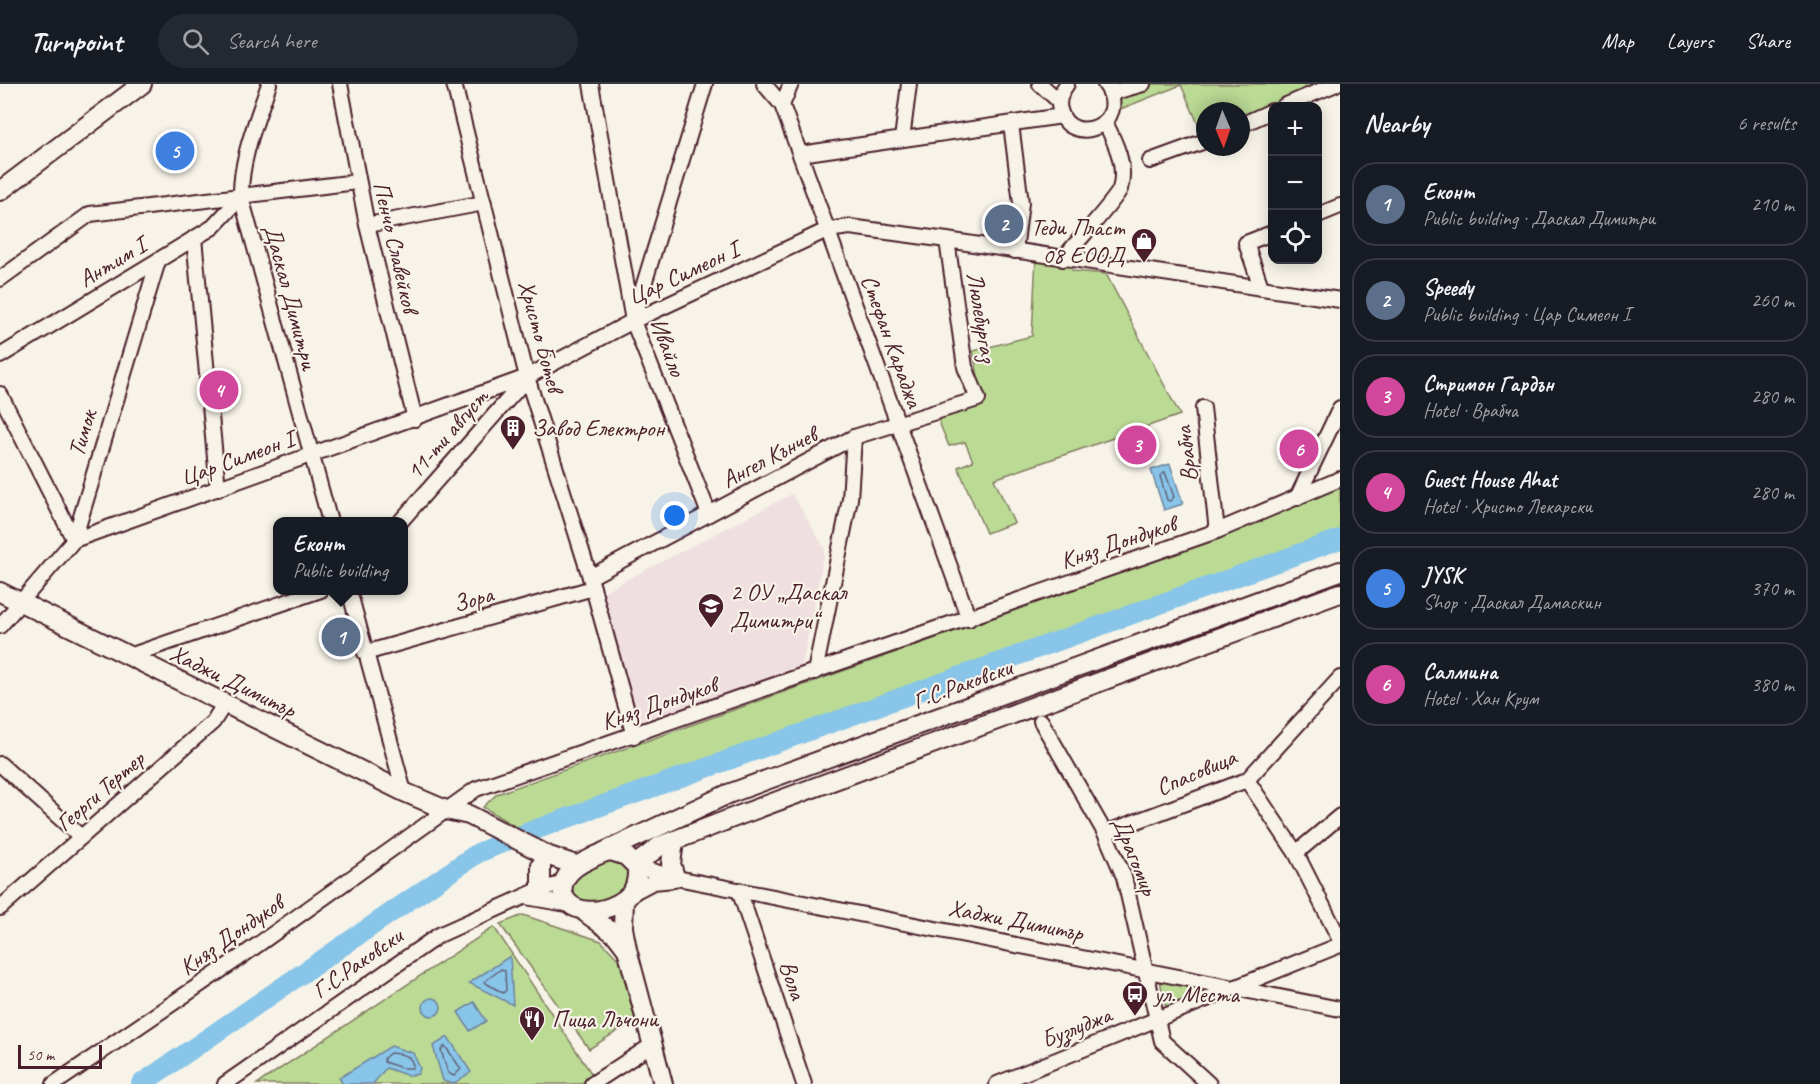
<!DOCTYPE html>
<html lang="en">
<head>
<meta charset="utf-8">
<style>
  body { margin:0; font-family:Caveat,sans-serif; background:#242831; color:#f1f3f6 }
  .controls { position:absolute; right:18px; top:18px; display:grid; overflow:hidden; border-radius:12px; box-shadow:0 3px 15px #0003 }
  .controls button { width:54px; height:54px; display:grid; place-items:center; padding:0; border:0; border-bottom:2px solid #363941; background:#171b24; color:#f1f3f6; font:30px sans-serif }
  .compass { position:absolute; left:1196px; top:18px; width:54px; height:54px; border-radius:50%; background:#171b24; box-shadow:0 3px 15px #0003; rotate:178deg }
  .scale { position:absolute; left:18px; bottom:15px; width:84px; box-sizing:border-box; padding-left:6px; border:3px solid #4a1f2b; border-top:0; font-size:16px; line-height:21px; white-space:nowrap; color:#4a1f2b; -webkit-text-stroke:4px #f7f3e8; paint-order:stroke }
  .you { position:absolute; left:675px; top:432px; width:21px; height:21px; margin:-15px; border:4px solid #fff; border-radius:50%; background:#1a73e8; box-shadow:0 0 0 9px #1a73e833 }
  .badge { display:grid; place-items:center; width:39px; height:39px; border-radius:50%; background:#0f766e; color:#fff; font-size:20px; font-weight:700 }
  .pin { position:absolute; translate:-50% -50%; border:3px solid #fff; box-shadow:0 2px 6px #0006 }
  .popup { position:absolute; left:273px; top:433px; width:135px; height:78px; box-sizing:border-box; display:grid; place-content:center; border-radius:12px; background:#171b24; filter:drop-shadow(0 2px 4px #0005); font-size:20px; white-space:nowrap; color:#9ea1a6 }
  .popup b { font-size:22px; color:#f1f3f6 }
  .popup::after { content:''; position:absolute; left:50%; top:100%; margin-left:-12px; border:12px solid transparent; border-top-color:#171b24 }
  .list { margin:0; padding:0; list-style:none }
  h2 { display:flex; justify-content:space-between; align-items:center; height:78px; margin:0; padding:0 24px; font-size:26px }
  h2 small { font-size:20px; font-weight:400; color:#9ea1a6 }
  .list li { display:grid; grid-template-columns:39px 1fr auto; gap:18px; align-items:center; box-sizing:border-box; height:84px; margin:0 12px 12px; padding:0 12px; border:2px solid #363941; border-radius:24px }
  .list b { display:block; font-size:22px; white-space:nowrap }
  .list p { margin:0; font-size:20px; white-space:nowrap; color:#9ea1a6 }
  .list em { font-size:20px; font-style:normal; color:#9ea1a6 }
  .icon { flex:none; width:33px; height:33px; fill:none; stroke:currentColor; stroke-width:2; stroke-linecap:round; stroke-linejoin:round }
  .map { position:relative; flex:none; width:1340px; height:1000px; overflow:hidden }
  header { display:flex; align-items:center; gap:36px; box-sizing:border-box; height:84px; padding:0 30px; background:#171b24; border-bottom:2px solid #363941 }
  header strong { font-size:28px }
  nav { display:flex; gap:33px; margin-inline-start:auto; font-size:21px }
  .search { width:420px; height:54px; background:#242831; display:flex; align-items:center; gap:15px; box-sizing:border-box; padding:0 21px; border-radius:33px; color:#9ea1a6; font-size:22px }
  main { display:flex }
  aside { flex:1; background:#171b24 }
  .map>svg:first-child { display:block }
  .built { fill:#f0dfe0 }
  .green { fill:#bbdb95; stroke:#827d60; stroke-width:1.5 }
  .water { fill:#88c5e8; stroke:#6f839c; stroke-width:1.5 }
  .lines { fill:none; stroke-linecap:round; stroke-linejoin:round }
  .shore { stroke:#636177; stroke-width:1.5 }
  .river { stroke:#88c5e8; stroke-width:20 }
  .street-casing { stroke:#4a1f2b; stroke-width:18 }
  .secondary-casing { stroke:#4a1f2b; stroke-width:22 }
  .street { stroke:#f7f3e8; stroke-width:14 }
  .secondary { stroke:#f7f3e8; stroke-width:18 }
  .labels { text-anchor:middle; stroke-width:4.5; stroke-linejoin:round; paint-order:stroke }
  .poi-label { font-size:24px; fill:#4a1f2b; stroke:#f7f3e8; text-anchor:start }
  .street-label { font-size:24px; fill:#4a1f2b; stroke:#f7f3e8 }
</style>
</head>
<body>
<header>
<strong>Turnpoint</strong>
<div class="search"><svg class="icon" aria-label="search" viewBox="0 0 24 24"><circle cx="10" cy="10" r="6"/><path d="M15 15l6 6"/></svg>Search here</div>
<nav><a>Map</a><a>Layers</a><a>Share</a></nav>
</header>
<main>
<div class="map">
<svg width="1340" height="1000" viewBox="0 0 1340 1000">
  <rect width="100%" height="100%" fill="#f7f3e8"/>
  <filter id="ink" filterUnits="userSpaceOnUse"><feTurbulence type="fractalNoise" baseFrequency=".0167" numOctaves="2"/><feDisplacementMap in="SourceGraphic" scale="12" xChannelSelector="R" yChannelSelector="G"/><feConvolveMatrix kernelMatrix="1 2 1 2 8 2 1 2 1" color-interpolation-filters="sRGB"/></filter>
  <g filter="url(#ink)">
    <path class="built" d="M792,410L825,465L802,582L639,641L603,508Z"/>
    <g class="green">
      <path d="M1113,0H1336L1280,22H1272L1241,39V27H1205L1204,53L1181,1L1118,26Z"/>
      <path d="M1036,173L1067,179L1073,187L1106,190L1180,331L994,395L1014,439L986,449L958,383L973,377L965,358L949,362L937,333L983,317L973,267L1032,252Z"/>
      <path d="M1340,402V455L526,749L483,723L497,710L1223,452Z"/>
      <path d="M606,775H616L629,784C630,812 609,814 587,821L573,811L569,802L573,794Z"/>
      <path d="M523,831L601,857L620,877L635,936L589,965L500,840Z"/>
      <path d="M494,843L593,992L580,1000H257Z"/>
      <path d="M1160,897L1199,905L1201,910L1166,924Z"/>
    </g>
    <g class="water">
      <path d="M1170,380L1183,420L1164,426L1151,386Z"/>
      <path d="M510,872L513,921L469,899Z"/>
      <circle cx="432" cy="923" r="9"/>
      <path d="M474,918L486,937L470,947L458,928Z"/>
      <path d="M448,953L471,988L453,1000L443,997L433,962Z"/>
      <path d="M391,962L413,969L420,984L418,990L409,992L386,984L373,1000H343L339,994Z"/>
    </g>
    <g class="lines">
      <g class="shore">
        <path d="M1165,388L1174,413L1170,417L1167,416L1160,392Z"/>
        <path d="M501,885L505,887L506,906L503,909L484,898Z"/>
        <path d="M445,962L461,985L454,992L448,989L441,966Z"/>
        <path d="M390,969C401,970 413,970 413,984H402L384,978V974Z"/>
      </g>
      <path class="river" d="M141,1000L478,769L526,749L1340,455"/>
      <g class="street-casing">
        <g id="street">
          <path d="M269,0C257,36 240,75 241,113L330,438"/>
          <path d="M340,0L367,141L415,335"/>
          <path d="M454,0L527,293L590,493L634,652"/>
          <path d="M591,0L633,237L709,430"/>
          <path d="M764,0L782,21L969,535"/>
          <path d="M1040,0L1059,17"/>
          <path d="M1067,0C1061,8 1057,16 1060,26C1070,65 1134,40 1105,0"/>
          <path d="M1105,0L1115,8L1143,0"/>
          <path d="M782,21L791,0"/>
          <path d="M1284,22L1336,0"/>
          <path d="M1011,40L1021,119L1015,167"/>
          <path d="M1241,41L1272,27"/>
          <path d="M902,55L909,0"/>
          <path d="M800,70L1062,32"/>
          <path d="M1150,77L1205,57"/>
          <path d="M1318,131L1340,122"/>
          <path d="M367,141L484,119"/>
          <path d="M194,154L218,405"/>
          <path d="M1063,175C1073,162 1116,116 1120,105C1127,82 1115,58 1105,38"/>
          <path d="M0,195L90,130L357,98"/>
          <path d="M1261,203L1246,159L1272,149"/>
          <path d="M634,233L705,0"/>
          <path d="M0,272L213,143L241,113"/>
          <path d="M0,310L74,456L527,293L633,237L827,146L850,143L947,156L1340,216"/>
          <path d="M1203,324L1217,447"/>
          <path d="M1297,414L1340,324"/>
          <path d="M400,438L526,295"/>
          <path d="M590,493L854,353L978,315L965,283L947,156"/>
          <path d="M349,506L404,708"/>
          <path d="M0,542L74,456L158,177"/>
          <path d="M365,569L593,504"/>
          <path d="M129,572L321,506"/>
          <path d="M815,588L850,415L854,353"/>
          <path d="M1041,637L1105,749L1124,793L1162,957L1209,1000"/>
          <path d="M0,680L81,753"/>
          <path d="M1247,696L1296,769L1340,856"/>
          <path d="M1105,749L1247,696L1340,594"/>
          <path d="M1296,769L1340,732"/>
          <path d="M637,783L682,795L1340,925"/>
          <path d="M739,806L804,1000"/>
          <path d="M632,809L653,798L674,796"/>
          <path d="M526,813L572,821"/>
          <path d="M0,824L213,638L225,619"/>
          <path d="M54,1000L242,872L476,705L1217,447L1340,395"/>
          <path d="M225,1000L439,851L541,805L562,800"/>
          <path d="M592,1000L652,961"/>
          <path d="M997,1000L1340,861"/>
        </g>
      </g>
      <g class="secondary-casing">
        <g id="secondary">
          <path d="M0,107L142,0"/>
          <path d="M0,508L404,708L446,726L469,731L549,772L576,781"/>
          <path d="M674,757L671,780L675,793"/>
          <path d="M611,767L626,772L637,783C638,801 633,812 617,820C569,844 537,798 590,775C597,771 603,768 611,767Z"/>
          <path d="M604,768L728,710L1340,487"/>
          <path d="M636,780L660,762L740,731L1340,509"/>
          <path d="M541,781V805"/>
          <path d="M624,816L623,844L627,865L663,1000"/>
          <path d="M586,829L616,851L626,864"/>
        </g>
      </g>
      <use href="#street" class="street"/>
      <use href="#secondary" class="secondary"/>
    </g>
  </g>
  <defs>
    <g id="shop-pin" transform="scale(1.35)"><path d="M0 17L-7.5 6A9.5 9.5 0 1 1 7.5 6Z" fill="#4a1f2b" stroke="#f7f3e8"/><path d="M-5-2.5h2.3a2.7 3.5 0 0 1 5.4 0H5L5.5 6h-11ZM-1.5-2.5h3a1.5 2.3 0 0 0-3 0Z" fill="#fff"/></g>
    <g id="building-pin" transform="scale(1.35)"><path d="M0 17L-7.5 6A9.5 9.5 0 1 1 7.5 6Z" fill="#4a1f2b" stroke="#f7f3e8"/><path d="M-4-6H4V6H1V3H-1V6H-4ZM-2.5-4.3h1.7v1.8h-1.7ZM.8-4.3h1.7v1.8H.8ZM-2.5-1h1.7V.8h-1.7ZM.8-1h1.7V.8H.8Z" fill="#fff"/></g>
    <g id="school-pin" transform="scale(1.35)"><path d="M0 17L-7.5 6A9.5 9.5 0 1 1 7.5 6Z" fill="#4a1f2b" stroke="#f7f3e8"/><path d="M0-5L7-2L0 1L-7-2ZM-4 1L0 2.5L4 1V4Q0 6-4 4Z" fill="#fff"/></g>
    <g id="bus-pin" transform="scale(1.35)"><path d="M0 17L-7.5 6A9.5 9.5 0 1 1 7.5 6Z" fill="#4a1f2b" stroke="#f7f3e8"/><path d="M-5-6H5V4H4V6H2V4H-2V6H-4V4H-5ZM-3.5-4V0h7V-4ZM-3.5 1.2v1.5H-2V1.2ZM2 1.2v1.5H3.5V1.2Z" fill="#fff"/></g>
    <g id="restaurant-pin" transform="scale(1.35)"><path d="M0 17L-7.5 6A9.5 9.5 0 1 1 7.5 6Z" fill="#4a1f2b" stroke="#f7f3e8"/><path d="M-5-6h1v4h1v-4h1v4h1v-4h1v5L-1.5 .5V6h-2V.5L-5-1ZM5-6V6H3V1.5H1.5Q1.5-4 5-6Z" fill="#fff"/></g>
  </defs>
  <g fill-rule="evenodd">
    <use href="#shop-pin" x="1144" y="157"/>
    <use href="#building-pin" x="513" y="344"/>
    <use href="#school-pin" x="711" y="522"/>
    <use href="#bus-pin" x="1135" y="910"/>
    <use href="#restaurant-pin" x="532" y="935"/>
  </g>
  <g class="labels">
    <g class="poi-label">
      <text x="1124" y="151" text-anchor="end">Теди Пласт<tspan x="1124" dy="28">08 ЕООД</tspan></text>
      <text x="532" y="352">Завод Електрон</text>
      <text x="730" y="516">2 ОУ „Даскал<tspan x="730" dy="28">Димитри“</tspan></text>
      <text x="1154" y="918">ул. Места</text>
      <text x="552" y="943">Пица Лъчони</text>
    </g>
    <g class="street-label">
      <text transform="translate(396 163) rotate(77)" y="8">Пенчо Славейков</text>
      <text transform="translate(112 178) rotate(-31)" y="8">Антим I</text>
      <text transform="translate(683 189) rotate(-25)" y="8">Цар Симеон I</text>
      <text transform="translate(291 213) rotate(75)" y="8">Даскал Димитри</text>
      <text transform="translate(982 233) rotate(81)" y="8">Люлебургаз</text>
      <text transform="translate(541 252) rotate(75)" y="8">Христо Ботев</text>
      <text transform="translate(892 257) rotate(70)" y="8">Стефан Караджа</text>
      <text transform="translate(668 263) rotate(69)" y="8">Ивайло</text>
      <text transform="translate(82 349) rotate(-73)" y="8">Тимок</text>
      <text transform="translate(447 350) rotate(-49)" y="8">11-ти август</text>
      <text transform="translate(1186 370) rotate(-97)" y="8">Врабча</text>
      <text transform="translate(769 373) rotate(-28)" y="8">Ангел Кънчев</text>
      <text transform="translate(237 374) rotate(-20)" y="8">Цар Симеон I</text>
      <text transform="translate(1118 458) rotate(-19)" y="8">Княз Дондуков</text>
      <text transform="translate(473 515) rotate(-16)" y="8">Зора</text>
      <text transform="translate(233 597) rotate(26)" y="8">Хаджи Димитър</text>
      <text transform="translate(962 600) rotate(-20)" y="8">Г.С.Раковски</text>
      <text transform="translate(659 619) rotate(-19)" y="8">Княз Дондуков</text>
      <text transform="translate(1196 688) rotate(-23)" y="8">Спасовица</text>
      <text transform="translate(100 707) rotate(-41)" y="8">Георги Тертер</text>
      <text transform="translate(1135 772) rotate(68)" y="8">Драгомир</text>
      <text transform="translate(1016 836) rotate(11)" y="8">Хаджи Димитър</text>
      <text transform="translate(231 851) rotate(-35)" y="8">Княз Дондуков</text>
      <text transform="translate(357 879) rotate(-35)" y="8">Г.С.Раковски</text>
      <text transform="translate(793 896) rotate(72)" y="8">Вола</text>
      <text transform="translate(1076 943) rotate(-22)" y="8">Бузлуджа</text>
    </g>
  </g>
</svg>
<div class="controls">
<button>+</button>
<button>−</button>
<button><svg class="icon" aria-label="locate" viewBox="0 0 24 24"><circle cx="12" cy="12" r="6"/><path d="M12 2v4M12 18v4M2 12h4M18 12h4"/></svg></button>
</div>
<svg class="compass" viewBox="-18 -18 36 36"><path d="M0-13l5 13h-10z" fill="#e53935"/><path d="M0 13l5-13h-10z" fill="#9ea1a6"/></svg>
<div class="scale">50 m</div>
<div class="you"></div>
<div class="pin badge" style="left:341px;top:553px;background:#5c6f8a">1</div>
<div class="popup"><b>Еконт</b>Public building</div>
<div class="pin badge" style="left:1004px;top:140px;background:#5c6f8a">2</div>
<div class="pin badge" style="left:1137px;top:361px;background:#d1479c">3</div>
<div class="pin badge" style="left:219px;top:306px;background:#d1479c">4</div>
<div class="pin badge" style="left:175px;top:67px;background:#3f7fe0">5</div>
<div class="pin badge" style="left:1299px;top:365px;background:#d1479c">6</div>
</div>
<aside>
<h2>Nearby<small>6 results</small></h2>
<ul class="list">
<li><span class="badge" style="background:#5c6f8a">1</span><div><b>Еконт</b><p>Public building · Даскал Димитри</p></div><em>210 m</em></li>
<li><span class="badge" style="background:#5c6f8a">2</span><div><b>Speedy</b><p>Public building · Цар Симеон I</p></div><em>260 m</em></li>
<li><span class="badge" style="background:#d1479c">3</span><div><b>Стримон Гардън</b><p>Hotel · Врабча</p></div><em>280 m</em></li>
<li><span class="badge" style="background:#d1479c">4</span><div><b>Guest House Ahat</b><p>Hotel · Христо Лекарски</p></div><em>280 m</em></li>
<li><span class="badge" style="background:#3f7fe0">5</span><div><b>JYSK</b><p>Shop · Даскал Дамаскин</p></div><em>370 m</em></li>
<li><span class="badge" style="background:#d1479c">6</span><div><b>Салмина</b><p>Hotel · Хан Крум</p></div><em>380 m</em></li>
</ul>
</aside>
</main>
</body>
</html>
